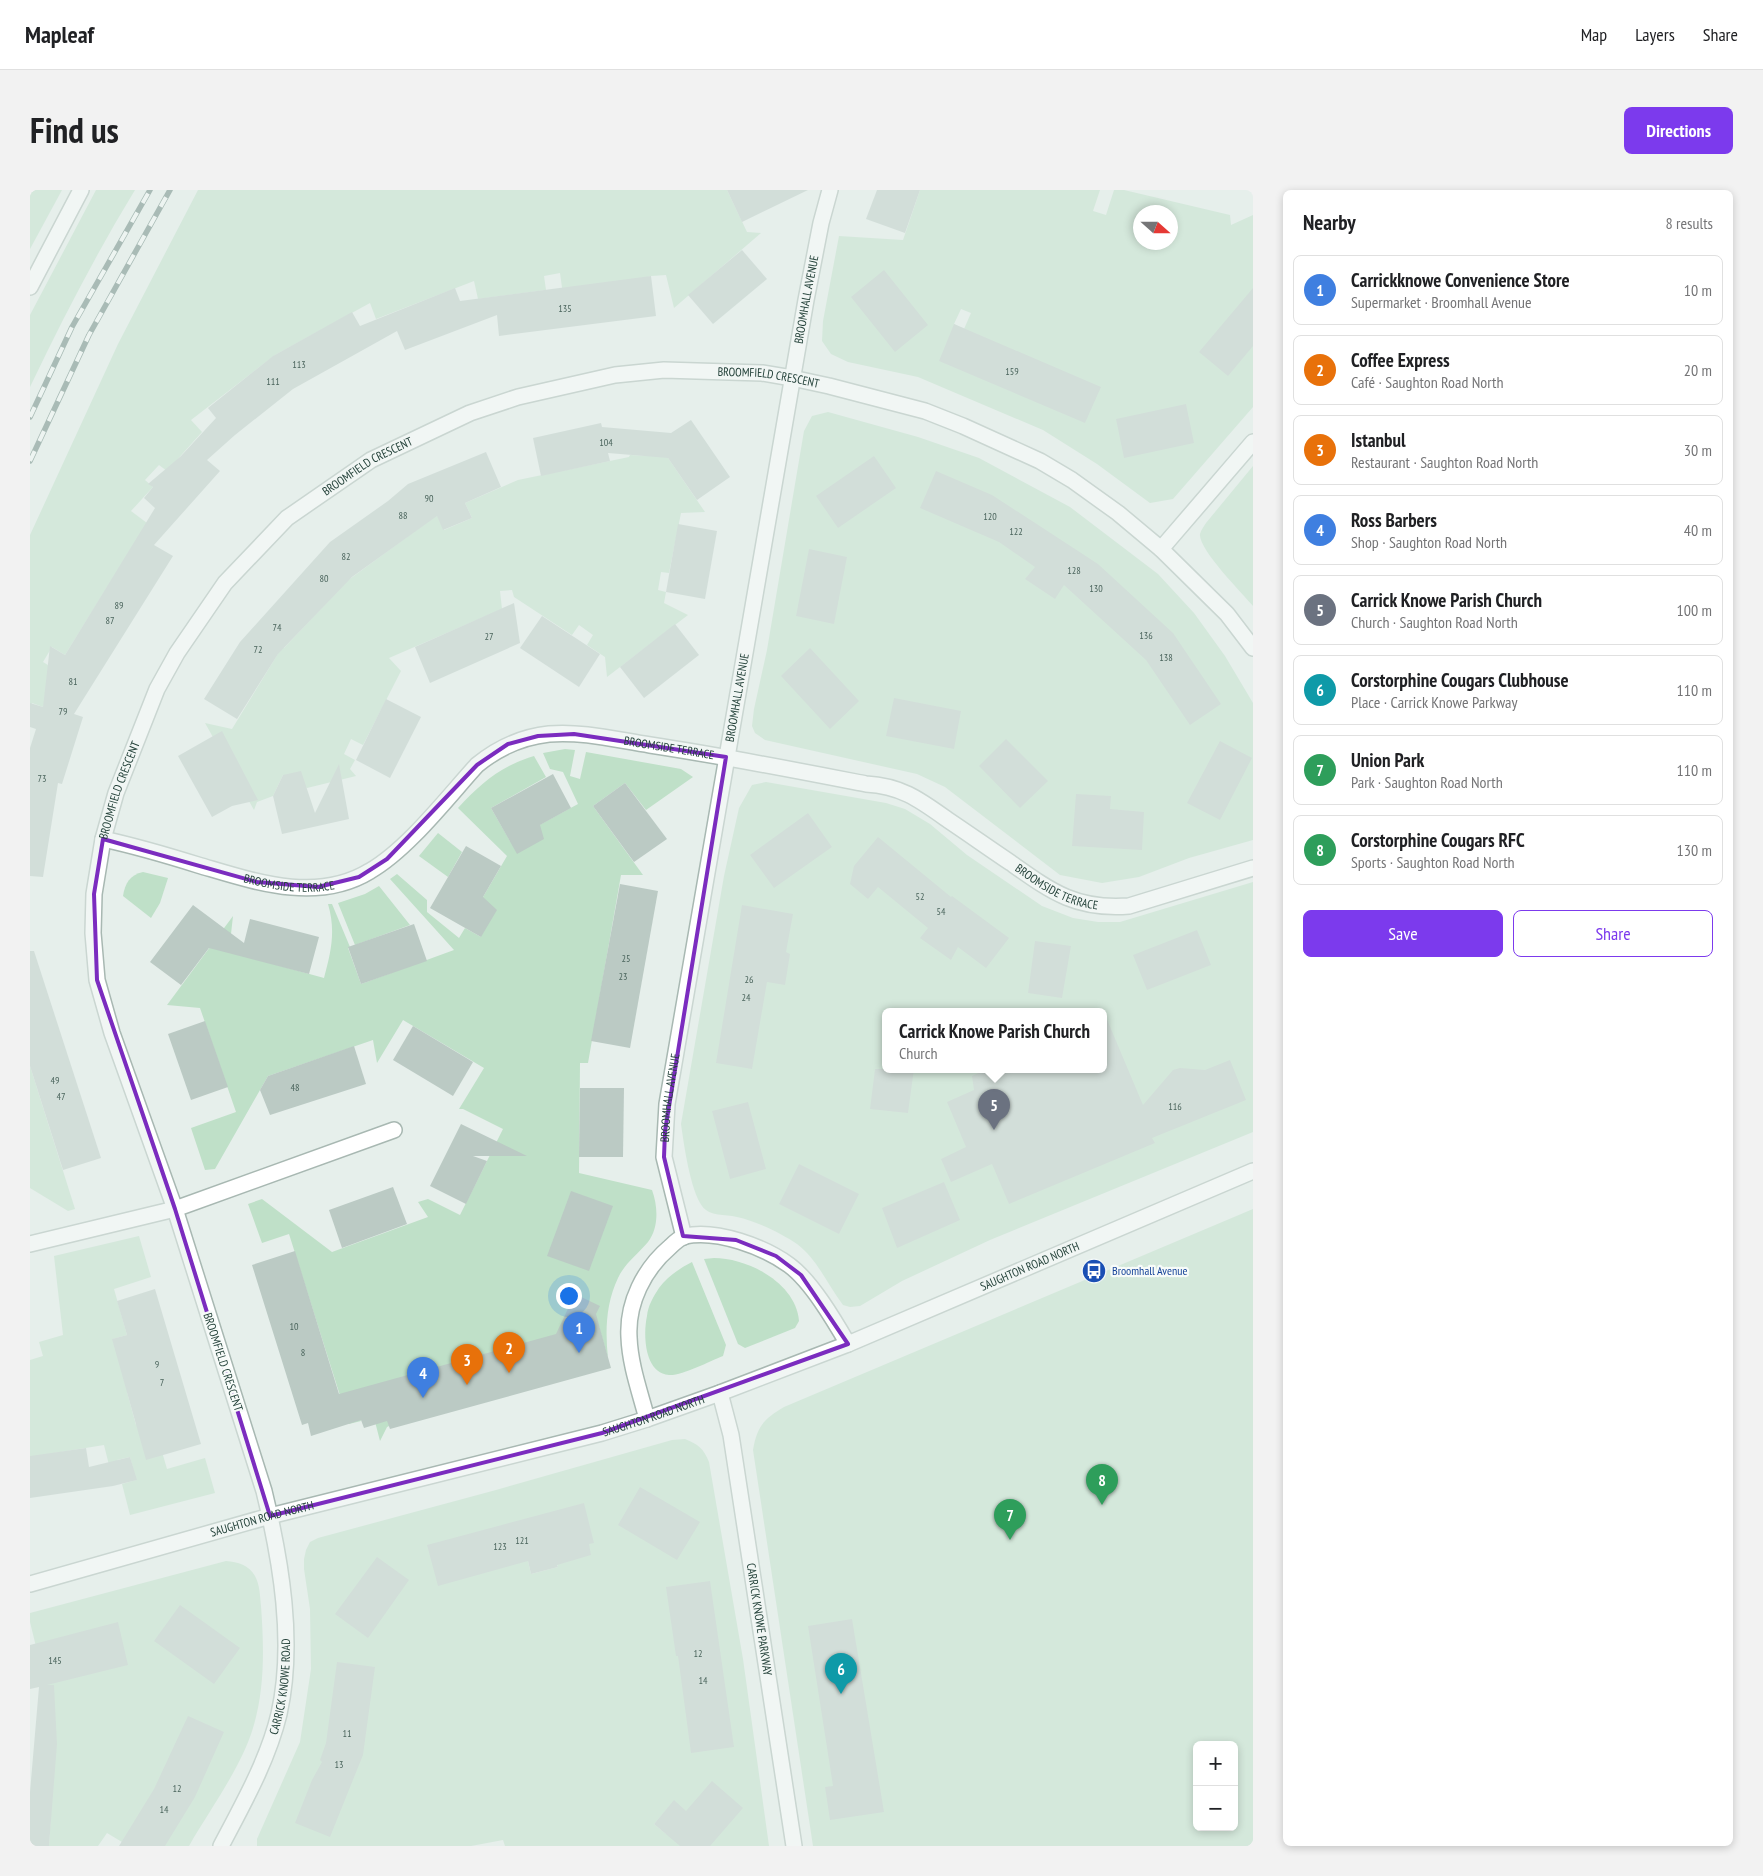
<!DOCTYPE html>
<html lang="en">
<head>
<meta charset="utf-8">
<style>
  body { margin:0; font-family:"PT Sans Narrow",sans-serif; background:#f2f2f2; color:#202124 }
  .controls { position:absolute; right:15px; bottom:15px; display:grid; overflow:hidden; border-radius:8px; box-shadow:0 2px 8px #0003 }
  .controls button { width:45px; height:45px; display:grid; place-items:center; padding:0; border:0; border-bottom:1px solid #e0e0e0; background:#fff; color:#202124; font:25px sans-serif }
  .compass { position:absolute; left:1103px; top:15px; width:45px; height:45px; border-radius:50%; background:#fff; box-shadow:0 2px 8px #0003; rotate:111deg }
  .you { position:absolute; left:538px; top:1105px; width:18px; height:18px; margin:-12px; border:4px solid #fff; border-radius:50%; background:#1a73e8; box-shadow:0 0 0 8px #1a73e833 }
  .badge { display:grid; place-items:center; width:32px; height:32px; border-radius:50%; background:#7c3aed; color:#fff; font-size:16px; font-weight:700 }
  .pin { position:absolute; translate:-50% -41px; filter:drop-shadow(0 1px 2px #0008) }
  .pin::after { content:''; position:absolute; top:26px; width:18px; height:15px; background:inherit; clip-path:polygon(0 0,100% 0,50% 100%) }
  .popup { position:absolute; left:852px; top:818px; width:225px; height:65px; box-sizing:border-box; display:grid; place-content:center; border-radius:8px; background:#fff; filter:drop-shadow(0 1px 4px #0005); font-size:16px; white-space:nowrap; color:#757577 }
  .popup b { font-size:19px; color:#202124 }
  .popup::after { content:''; position:absolute; left:50%; top:100%; margin-left:-10px; border:10px solid transparent; border-top-color:#fff }
  .list { margin:0; padding:0; list-style:none }
  h2 { display:flex; justify-content:space-between; align-items:center; height:65px; margin:0; padding:0 20px; font-size:21px }
  h2 small { font-size:16px; font-weight:400; color:#757577 }
  .list li { display:grid; grid-template-columns:32px 1fr auto; gap:15px; align-items:center; box-sizing:border-box; height:70px; margin:0 10px 10px; padding:0 10px; border:1px solid #e0e0e0; border-radius:8px }
  .list b { display:block; font-size:19px; white-space:nowrap }
  .list p { margin:0; font-size:16px; white-space:nowrap; color:#757577 }
  .list em { font-size:16px; font-style:normal; color:#757577 }
  .actions { display:flex; gap:10px; padding:15px 20px }
  .actions a { flex:1; padding:11px 0; border:1px solid #7c3aed; border-radius:8px; text-align:center; font-size:18px; color:#7c3aed }
  .actions .main { background:#7c3aed; color:#fff }
  .map { position:relative; flex:none; width:1223px; height:1656px; overflow:hidden; border-radius:8px }
  header { display:flex; align-items:center; gap:30px; box-sizing:border-box; height:70px; padding:0 25px; background:#fff; border-bottom:1px solid #e0e0e0 }
  header strong { font-size:24px }
  nav { display:flex; gap:28px; margin-inline-start:auto; font-size:18px }
  .intro { display:flex; align-items:center; justify-content:space-between; box-sizing:border-box; height:120px; padding:0 30px }
  h1 { margin:0; font-size:35px }
  .button { padding:12px 22px; border-radius:8px; background:#7c3aed; color:#fff; font-size:18px; font-weight:700 }
  main { display:flex; gap:30px; padding:0 30px }
  aside { flex:1; background:#fff; border-radius:8px; box-shadow:0 2px 8px #0003 }
  .map>svg:first-child { display:block }
  .green { fill:#bfe0c8; fill-rule:evenodd }
  .building { fill:#bbcac4 }
  .lines { fill:none; stroke-linecap:round; stroke-linejoin:round }
  .minor-casing { stroke:#a8b8b2; stroke-width:18 }
  .minor { stroke:#fff; stroke-width:15 }
  .rail-casing { stroke:#5f7d75; stroke-width:5.5 }
  .rail { stroke:#f7fbf9; stroke-width:4; stroke-dasharray:11; stroke-linecap:butt }
  .marked { fill:none; stroke:#7b2cbf; stroke-width:4; stroke-linejoin:round }
  .labels { text-anchor:middle; stroke-width:4.5; stroke-linejoin:round; paint-order:stroke }
  .number-label { font-size:10px; fill:#4a645c }
  .street-label { font-size:12px; fill:#24423a; stroke:#f7fbf9 }
  .transit-label { font-size:12px; fill:#164399; stroke:#f7fbf9; text-anchor:start }
</style>
</head>
<body>
<header>
<strong>Mapleaf</strong>
<nav><a>Map</a><a>Layers</a><a>Share</a></nav>
</header>
<div class="intro"><h1>Find us</h1><a class="button">Directions</a></div>
<main>
<div class="map">
<svg width="1223" height="1656" viewBox="0 0 1223 1656">
  <rect width="100%" height="100%" fill="#e6efeb"/>
  <g class="green">
    <path d="M0,0H32L0,59Z"/>
    <path d="M66,0H105C66,64 32,130 0,197V125Z"/>
    <path d="M168,0H697L717,42L731,43L644,118L636,85L621,86L534,112L530,83L514,86L516,100L448,109L444,91L346,129L340,113L245,165L161,230L172,242L137,281L129,275L115,290L123,297L101,321L117,333L35,465L22,457L13,472L26,480L13,517L2,513L0,520V345L88,154Z"/>
    <path d="M890,0H1070L1063,21L1076,25L1084,0H1094L1200,25L1201,35L1223,25V217L1143,309L1120,313L1067,274L1013,240L888,187L818,172L801,164L792,151L793,131L809,46L873,50ZM1110,22H1140V52H1110ZM931,119L941,123L934,139L924,134Z"/>
    <path d="M798,222L888,247L949,268L1040,317L1128,384L1164,423L1195,466L1223,513V650L1159,668L1109,687L1072,693L1030,685L915,597L887,584L735,550L725,543L722,536L724,519L737,460L774,241L782,226Z"/>
    <path d="M621,243L675,322L651,323L639,383L631,382L628,400L636,402L634,413L658,425L577,487L575,467L557,455L563,445L549,435L542,445L484,407L482,400L470,401L472,419L359,468L371,481L333,555L321,549L314,564L325,570L320,579L326,586L277,598L253,585L243,606L227,612L224,620L175,533L202,539L252,457L254,458L317,391L407,325L414,340L442,328L435,313L488,290L599,267L600,265L619,266Z"/>
    <path d="M1223,276V416C1212,403 1168,359 1170,344C1171,340 1174,336 1176,333Z"/>
    <path d="M535,559L545,560L540,586L550,589L556,562L651,579L663,587L616,620L595,593L563,616L613,685H591L558,873H550L549,983L622,1000C628,1016 629,1038 618,1052C607,1065 595,1073 588,1088C576,1113 575,1141 578,1168L568,1133L357,1237L350,1251L342,1220L329,1224L331,1231L319,1234L259,1044L232,1053L218,1014L232,1009L302,1062L398,1027L388,1012L398,1009L430,1025L473,939L433,919H429L454,878L373,830L347,873L343,850L238,886L185,979L175,980L161,938L206,922L170,818L137,815L203,726L199,762L294,788C301,762 306,741 298,714H302L320,757L318,758L331,794L424,760L360,689L367,684L397,710V722L429,748L435,738L451,747L453,707L477,666L428,618C451,593 471,576 504,566L516,587L461,618L480,651L548,614L533,582L520,579L513,563Z"/>
    <path d="M736,592L856,613L875,619L900,634L937,665L1012,716L1043,728L1068,732H1090L1223,692V942L960,1050L872,1091L830,1116L820,1117L813,1115C797,1094 788,1070 767,1054C751,1043 726,1031 707,1027C695,1024 680,1027 672,1016C660,999 654,955 651,934L694,686L709,618L722,595ZM855,821H1073V879H855Z"/>
    <path d="M408,643L432,662L418,687L389,666Z"/>
    <path d="M113,682L138,688L130,713L121,728L93,706C95,693 100,685 113,682Z"/>
    <path d="M349,696L380,735L325,755L308,713L335,704Z"/>
    <path d="M0,876L45,1019L38,1021L0,998Z"/>
    <path d="M1223,1019V1656H783L723,1260C727,1236 734,1229 754,1217ZM1167,1555H1204V1637H1167Z"/>
    <path d="M109,1046L121,1087L84,1099L97,1145L83,1149L126,1193L97,1202L106,1235L123,1231L137,1279L175,1268L185,1303L100,1325L92,1294L106,1290L100,1267L87,1270L89,1281L81,1283L74,1255L0,1267V1170L13,1166L9,1152L33,1145L24,1066Z"/>
    <path d="M684,1068C718,1068 766,1093 769,1131L765,1138L715,1158L708,1154L674,1069Z"/>
    <path d="M662,1072L696,1155L693,1166C680,1171 652,1186 639,1185C614,1183 613,1144 617,1126C618,1116 623,1107 629,1098C637,1087 650,1078 662,1072Z"/>
    <path d="M655,1249C668,1254 674,1259 679,1272L713,1469L739,1656H475L473,1650L441,1656H227V1649L270,1552L281,1479L280,1419L274,1379V1369L276,1360L280,1352L288,1348L466,1300L642,1250ZM524,1364L528,1377L501,1384L498,1371ZM644,1611L636,1644L624,1634Z"/>
    <path d="M196,1371C208,1372 219,1375 225,1386C230,1395 230,1407 231,1416C234,1457 235,1499 223,1538C211,1578 180,1619 159,1656H90L92,1652L77,1643L68,1656H19L26,1539L0,1432V1423Z"/>
  </g>
  <g class="building">
    <path d="M697,0H778L712,32Z"/>
    <path d="M847,0H890L875,43L836,29Z"/>
    <path d="M712,60L737,89L683,134L658,105Z"/>
    <path d="M854,80L898,135L865,162L821,107Z"/>
    <path d="M621,86L626,126L469,146L467,125L375,160L367,141L263,199L205,245L177,270L190,281L124,355L143,366L44,524L53,527L32,594L28,593L13,687L0,686V558L6,539L0,537V513L13,517L20,456L35,465L125,318L114,308L123,297L118,294L151,266L186,228L178,218L243,166L322,122L330,136L425,98L430,111Z"/>
    <path d="M1223,98V156L1198,186L1169,162Z"/>
    <path d="M924,134L1071,197L1055,233L909,171Z"/>
    <path d="M1156,214L1164,253L1094,268L1086,229Z"/>
    <path d="M661,230L700,287L667,310L638,268L578,263L580,271L511,286L503,248L571,233L572,237L641,243Z"/>
    <path d="M456,262L471,297L435,313L442,328L413,340L407,326L322,387L248,464L207,529L174,509L210,452L300,352L358,311L378,294Z"/>
    <path d="M844,266L866,298L808,338L786,306Z"/>
    <path d="M906,281L962,305L1068,374L1143,443L1191,514L1160,535L1116,470L1034,395L1025,409L995,389L1005,377L969,352L890,318Z"/>
    <path d="M648,334L687,341L675,409L636,402Z"/>
    <path d="M779,359L817,367L804,434L766,426Z"/>
    <path d="M484,413L490,453L400,493L385,457Z"/>
    <path d="M512,426L570,464L549,497L490,458Z"/>
    <path d="M645,434L669,465L614,508L590,477Z"/>
    <path d="M780,458L829,511L800,539L751,486Z"/>
    <path d="M864,508L931,521L924,559L856,546Z"/>
    <path d="M356,509L391,527L360,588L326,570Z"/>
    <path d="M192,541L228,610L202,616L182,627L148,566Z"/>
    <path d="M976,549L1018,591L990,618L949,576Z"/>
    <path d="M1190,551L1222,568L1190,630L1157,613Z"/>
    <path d="M309,574L319,629L252,644L243,606L253,585L271,581L285,623Z"/>
    <path d="M523,584L541,618L510,635L514,649L487,664L461,618Z"/>
    <path d="M595,593L637,649L604,672L563,616Z"/>
    <path d="M1046,604L1081,606L1080,619L1114,622L1112,660L1042,656Z"/>
    <path d="M778,623L802,657L744,698L720,665Z"/>
    <path d="M848,647L921,707L922,706L979,748L956,778L928,757L921,770L890,748L898,738L848,697L838,709L820,694L824,676Z"/>
    <path d="M436,656L471,676L453,707L467,720L451,747L400,718Z"/>
    <path d="M590,694L628,701L600,858L561,851Z"/>
    <path d="M163,715L214,753L220,729L289,747L279,784L179,758L151,795L120,772Z"/>
    <path d="M712,715L763,724L756,762L760,764L755,795L737,792L722,879L686,873Z"/>
    <path d="M384,734L397,771L331,794L318,757Z"/>
    <path d="M1167,740L1181,775L1117,800L1103,765Z"/>
    <path d="M1005,751L1041,756L1032,808L998,803Z"/>
    <path d="M0,761H4L71,968L33,980L0,876Z"/>
    <path d="M1073,820L1113,915L1143,880L1150,878L1175,880L1200,870L1216,910L1122,948L1125,953L979,1014L962,974L921,992L911,969L936,957L917,912L944,900L942,886L957,879H1073Z"/>
    <path d="M175,831L198,897L161,910L138,844Z"/>
    <path d="M383,836L443,872L423,906L363,870Z"/>
    <path d="M324,856L336,894L240,925L230,900L238,886Z"/>
    <path d="M845,879H884L878,923L840,919Z"/>
    <path d="M550,898H594L593,967H549Z"/>
    <path d="M718,912L736,979L700,989L682,921Z"/>
    <path d="M431,934L497,966H443L457,971L436,1014L400,996Z"/>
    <path d="M769,974L829,1004L809,1044L749,1014Z"/>
    <path d="M914,992L930,1030L867,1058L852,1018Z"/>
    <path d="M363,997L377,1034L312,1058L299,1020Z"/>
    <path d="M541,1001L583,1016L559,1081L517,1066Z"/>
    <path d="M265,1061L309,1204L526,1144L545,1104L570,1116L566,1124L581,1178L360,1239L357,1231L334,1238L331,1230L281,1246L278,1233L272,1235L222,1075Z"/>
    <path d="M125,1099L171,1254L116,1270L82,1149L97,1145L87,1111Z"/>
    <path d="M56,1258L59,1277L100,1267L107,1290L83,1296L0,1308V1266Z"/>
    <path d="M610,1297L670,1332L647,1370L588,1335Z"/>
    <path d="M554,1313L564,1353L559,1354L561,1365L527,1375L528,1377L501,1384L498,1371L408,1396L397,1355Z"/>
    <path d="M347,1367L379,1390L338,1448L305,1424Z"/>
    <path d="M680,1391L704,1557L661,1563L648,1466H646L636,1397Z"/>
    <path d="M150,1415L210,1458L184,1494L124,1451Z"/>
    <path d="M822,1429L854,1622L800,1630L795,1597L803,1596L778,1436Z"/>
    <path d="M88,1432L98,1475L17,1495H24L27,1554L19,1656H0V1602L9,1497L0,1499V1455Z"/>
    <path d="M307,1472L345,1477L333,1565L300,1647L265,1633L282,1590L292,1572L290,1570L296,1553Z"/>
    <path d="M158,1526L194,1542L165,1607L135,1656H89L124,1599Z"/>
    <path d="M682,1591L713,1618L680,1656H650L624,1634L644,1610L656,1621Z"/>
  </g>
  <g class="lines">
    <g class="minor-casing">
      <g id="minor">
        <path d="M0,97L51,0"/>
        <path d="M1131,359L1223,252"/>
        <path id="s1" d="M73,649C105,656 136,665 168,675C223,691 286,714 340,681C378,659 417,608 447,575C469,557 491,547 519,544C552,541 587,550 620,555C693,566 764,580 836,594C872,596 890,610 918,630C939,644 960,659 981,673C1022,702 1046,720 1099,716L1223,678"/>
        <path id="s2" d="M654,1047L634,967L637,914L776,110L791,33L800,0"/>
        <path d="M0,1054L145,1019L364,940"/>
        <path id="s3" d="M690,1203L701,1245L764,1656"/>
        <path d="M617,1229C610,1202 600,1175 599,1147C597,1113 614,1079 640,1057C644,1053 650,1048 655,1046C687,1039 734,1057 759,1075C781,1091 804,1130 818,1154"/>
        <path id="s4" d="M0,1394L240,1326L572,1243L617,1229L690,1203L818,1154L1223,981"/>
        <path id="s5" d="M191,1656C213,1614 238,1570 249,1524C265,1453 251,1371 234,1301L145,1019L82,843L67,790L63,743L64,704L73,649L86,603L127,499L147,463L195,393L257,328L341,270L440,223L488,207L585,185L634,180L732,183L762,188L799,196L895,221L933,236L1010,271L1042,290L1088,323L1131,359L1197,424L1223,458"/>
      </g>
    </g>
    <use href="#minor" class="minor"/>
    <g class="rail-casing">
      <g id="rail">
        <path d="M0,227L42,137L120,0"/>
        <path d="M0,271L59,145L140,0"/>
      </g>
    </g>
    <use href="#rail" class="rail"/>
  </g>
  <path d="M0 0H1223V1656H0ZM544,544L696,567L635,941L634,967L653,1046L706,1050L746,1066L771,1085L818,1154L572,1243L240,1326L145,1019L67,790L64,704L73,649L227,692L288,697L329,687L357,669L447,575L478,554L508,546Z" fill="#e6efeb" fill-opacity=".55" fill-rule="evenodd"/>
  <path class="marked" d="M544,544L696,567L635,941L634,967L653,1046L706,1050L746,1066L771,1085L818,1154L572,1243L240,1326L145,1019L67,790L64,704L73,649L227,692L288,697L329,687L357,669L447,575L478,554L508,546Z"/>
  <defs>
    <g id="bus-disc" transform="scale(1.25)"><circle r="9.5" fill="#1a4fb4" stroke="#f7fbf9"/><path d="M-5-6H5V4H4V6H2V4H-2V6H-4V4H-5ZM-3.5-4V0h7V-4ZM-3.5 1.2v1.5H-2V1.2ZM2 1.2v1.5H3.5V1.2Z" fill="#fff"/></g>
  </defs>
  <g fill-rule="evenodd">
    <use href="#bus-disc" x="1064" y="1081"/>
  </g>
  <g class="labels">
    <g class="number-label">
      <text x="535" y="122">135</text>
      <text x="269" y="178">113</text>
      <text x="982" y="185">159</text>
      <text x="243" y="195">111</text>
      <text x="576" y="256">104</text>
      <text x="399" y="312">90</text>
      <text x="373" y="329">88</text>
      <text x="960" y="330">120</text>
      <text x="986" y="345">122</text>
      <text x="316" y="370">82</text>
      <text x="1044" y="384">128</text>
      <text x="294" y="392">80</text>
      <text x="1066" y="402">130</text>
      <text x="89" y="419">89</text>
      <text x="80" y="434">87</text>
      <text x="247" y="441">74</text>
      <text x="1116" y="449">136</text>
      <text x="459" y="450">27</text>
      <text x="228" y="463">72</text>
      <text x="1136" y="471">138</text>
      <text x="43" y="495">81</text>
      <text x="33" y="525">79</text>
      <text x="12" y="592">73</text>
      <text x="890" y="710">52</text>
      <text x="911" y="725">54</text>
      <text x="596" y="772">25</text>
      <text x="593" y="790">23</text>
      <text x="719" y="793">26</text>
      <text x="716" y="811">24</text>
      <text x="25" y="894">49</text>
      <text x="265" y="901">48</text>
      <text x="31" y="910">47</text>
      <text x="1145" y="920">116</text>
      <text x="264" y="1140">10</text>
      <text x="273" y="1166">8</text>
      <text x="127" y="1178">9</text>
      <text x="132" y="1196">7</text>
      <text x="492" y="1354">121</text>
      <text x="470" y="1360">123</text>
      <text x="668" y="1467">12</text>
      <text x="25" y="1474">145</text>
      <text x="673" y="1494">14</text>
      <text x="317" y="1547">11</text>
      <text x="309" y="1578">13</text>
      <text x="147" y="1602">12</text>
      <text x="134" y="1623">14</text>
    </g>
    <g class="street-label">
      <text dy="4" stroke="none"><textPath href="#s2" startOffset="952">BROOMHALL AVENUE</textPath></text>
      <text dy="4" stroke="none"><textPath href="#s5" startOffset="1941">BROOMFIELD CRESCENT</textPath></text>
      <text dy="4" stroke="none"><textPath href="#s5" startOffset="1521">BROOMFIELD CRESCENT</textPath></text>
      <text dy="4" stroke="none"><textPath href="#s2" startOffset="548">BROOMHALL AVENUE</textPath></text>
      <text dy="4" stroke="none"><textPath href="#s1" startOffset="628">BROOMSIDE TERRACE</textPath></text>
      <text dy="4" stroke="none"><textPath href="#s5" startOffset="1101">BROOMFIELD CRESCENT</textPath></text>
      <text dy="4" stroke="none"><textPath href="#s1" startOffset="192">BROOMSIDE TERRACE</textPath></text>
      <text dy="4" stroke="none"><textPath href="#s1" startOffset="1048">BROOMSIDE TERRACE</textPath></text>
      <text dy="4" stroke="none"><textPath href="#s2" startOffset="142">BROOMHALL AVENUE</textPath></text>
      <text dy="4" stroke="none"><textPath href="#s4" startOffset="1051">SAUGHTON ROAD NORTH</textPath></text>
      <text transform="translate(193 1172) rotate(72)" y="4">BROOMFIELD CRESCENT</text>
      <text dy="4" stroke="none"><textPath href="#s4" startOffset="646">SAUGHTON ROAD NORTH</textPath></text>
      <text dy="4" stroke="none"><textPath href="#s4" startOffset="241">SAUGHTON ROAD NORTH</textPath></text>
      <text dy="4" stroke="none"><textPath href="#s3" startOffset="230">CARRICK KNOWE PARKWAY</textPath></text>
      <text dy="4" stroke="none"><textPath href="#s5" startOffset="172">CARRICK KNOWE ROAD</textPath></text>
    </g>
    <g class="transit-label">
      <text x="1082" y="1085">Broomhall Avenue</text>
    </g>
  </g>
</svg>
<div class="controls">
<button>+</button>
<button>−</button>
</div>
<svg class="compass" viewBox="-18 -18 36 36"><path d="M0-13l5 13h-10z" fill="#e53935"/><path d="M0 13l5-13h-10z" fill="#757577"/></svg>
<div class="you"></div>
<div class="pin badge" style="left:549px;top:1163px;background:#3f7fe0">1</div>
<div class="pin badge" style="left:479px;top:1183px;background:#e8710a">2</div>
<div class="pin badge" style="left:437px;top:1195px;background:#e8710a">3</div>
<div class="pin badge" style="left:393px;top:1208px;background:#3f7fe0">4</div>
<div class="pin badge" style="left:964px;top:940px;background:#6b7280">5</div>
<div class="popup"><b>Carrick Knowe Parish Church</b>Church</div>
<div class="pin badge" style="left:811px;top:1504px;background:#0f9aa8">6</div>
<div class="pin badge" style="left:980px;top:1350px;background:#2e9e5b">7</div>
<div class="pin badge" style="left:1072px;top:1315px;background:#2e9e5b">8</div>
</div>
<aside>
<h2>Nearby<small>8 results</small></h2>
<ul class="list">
<li><span class="badge" style="background:#3f7fe0">1</span><div><b>Carrickknowe Convenience Store</b><p>Supermarket · Broomhall Avenue</p></div><em>10 m</em></li>
<li><span class="badge" style="background:#e8710a">2</span><div><b>Coffee Express</b><p>Café · Saughton Road North</p></div><em>20 m</em></li>
<li><span class="badge" style="background:#e8710a">3</span><div><b>Istanbul</b><p>Restaurant · Saughton Road North</p></div><em>30 m</em></li>
<li><span class="badge" style="background:#3f7fe0">4</span><div><b>Ross Barbers</b><p>Shop · Saughton Road North</p></div><em>40 m</em></li>
<li><span class="badge" style="background:#6b7280">5</span><div><b>Carrick Knowe Parish Church</b><p>Church · Saughton Road North</p></div><em>100 m</em></li>
<li><span class="badge" style="background:#0f9aa8">6</span><div><b>Corstorphine Cougars Clubhouse</b><p>Place · Carrick Knowe Parkway</p></div><em>110 m</em></li>
<li><span class="badge" style="background:#2e9e5b">7</span><div><b>Union Park</b><p>Park · Saughton Road North</p></div><em>110 m</em></li>
<li><span class="badge" style="background:#2e9e5b">8</span><div><b>Corstorphine Cougars RFC</b><p>Sports · Saughton Road North</p></div><em>130 m</em></li>
</ul>
<div class="actions"><a class="main">Save</a><a>Share</a></div>
</aside>
</main>
</body>
</html>
